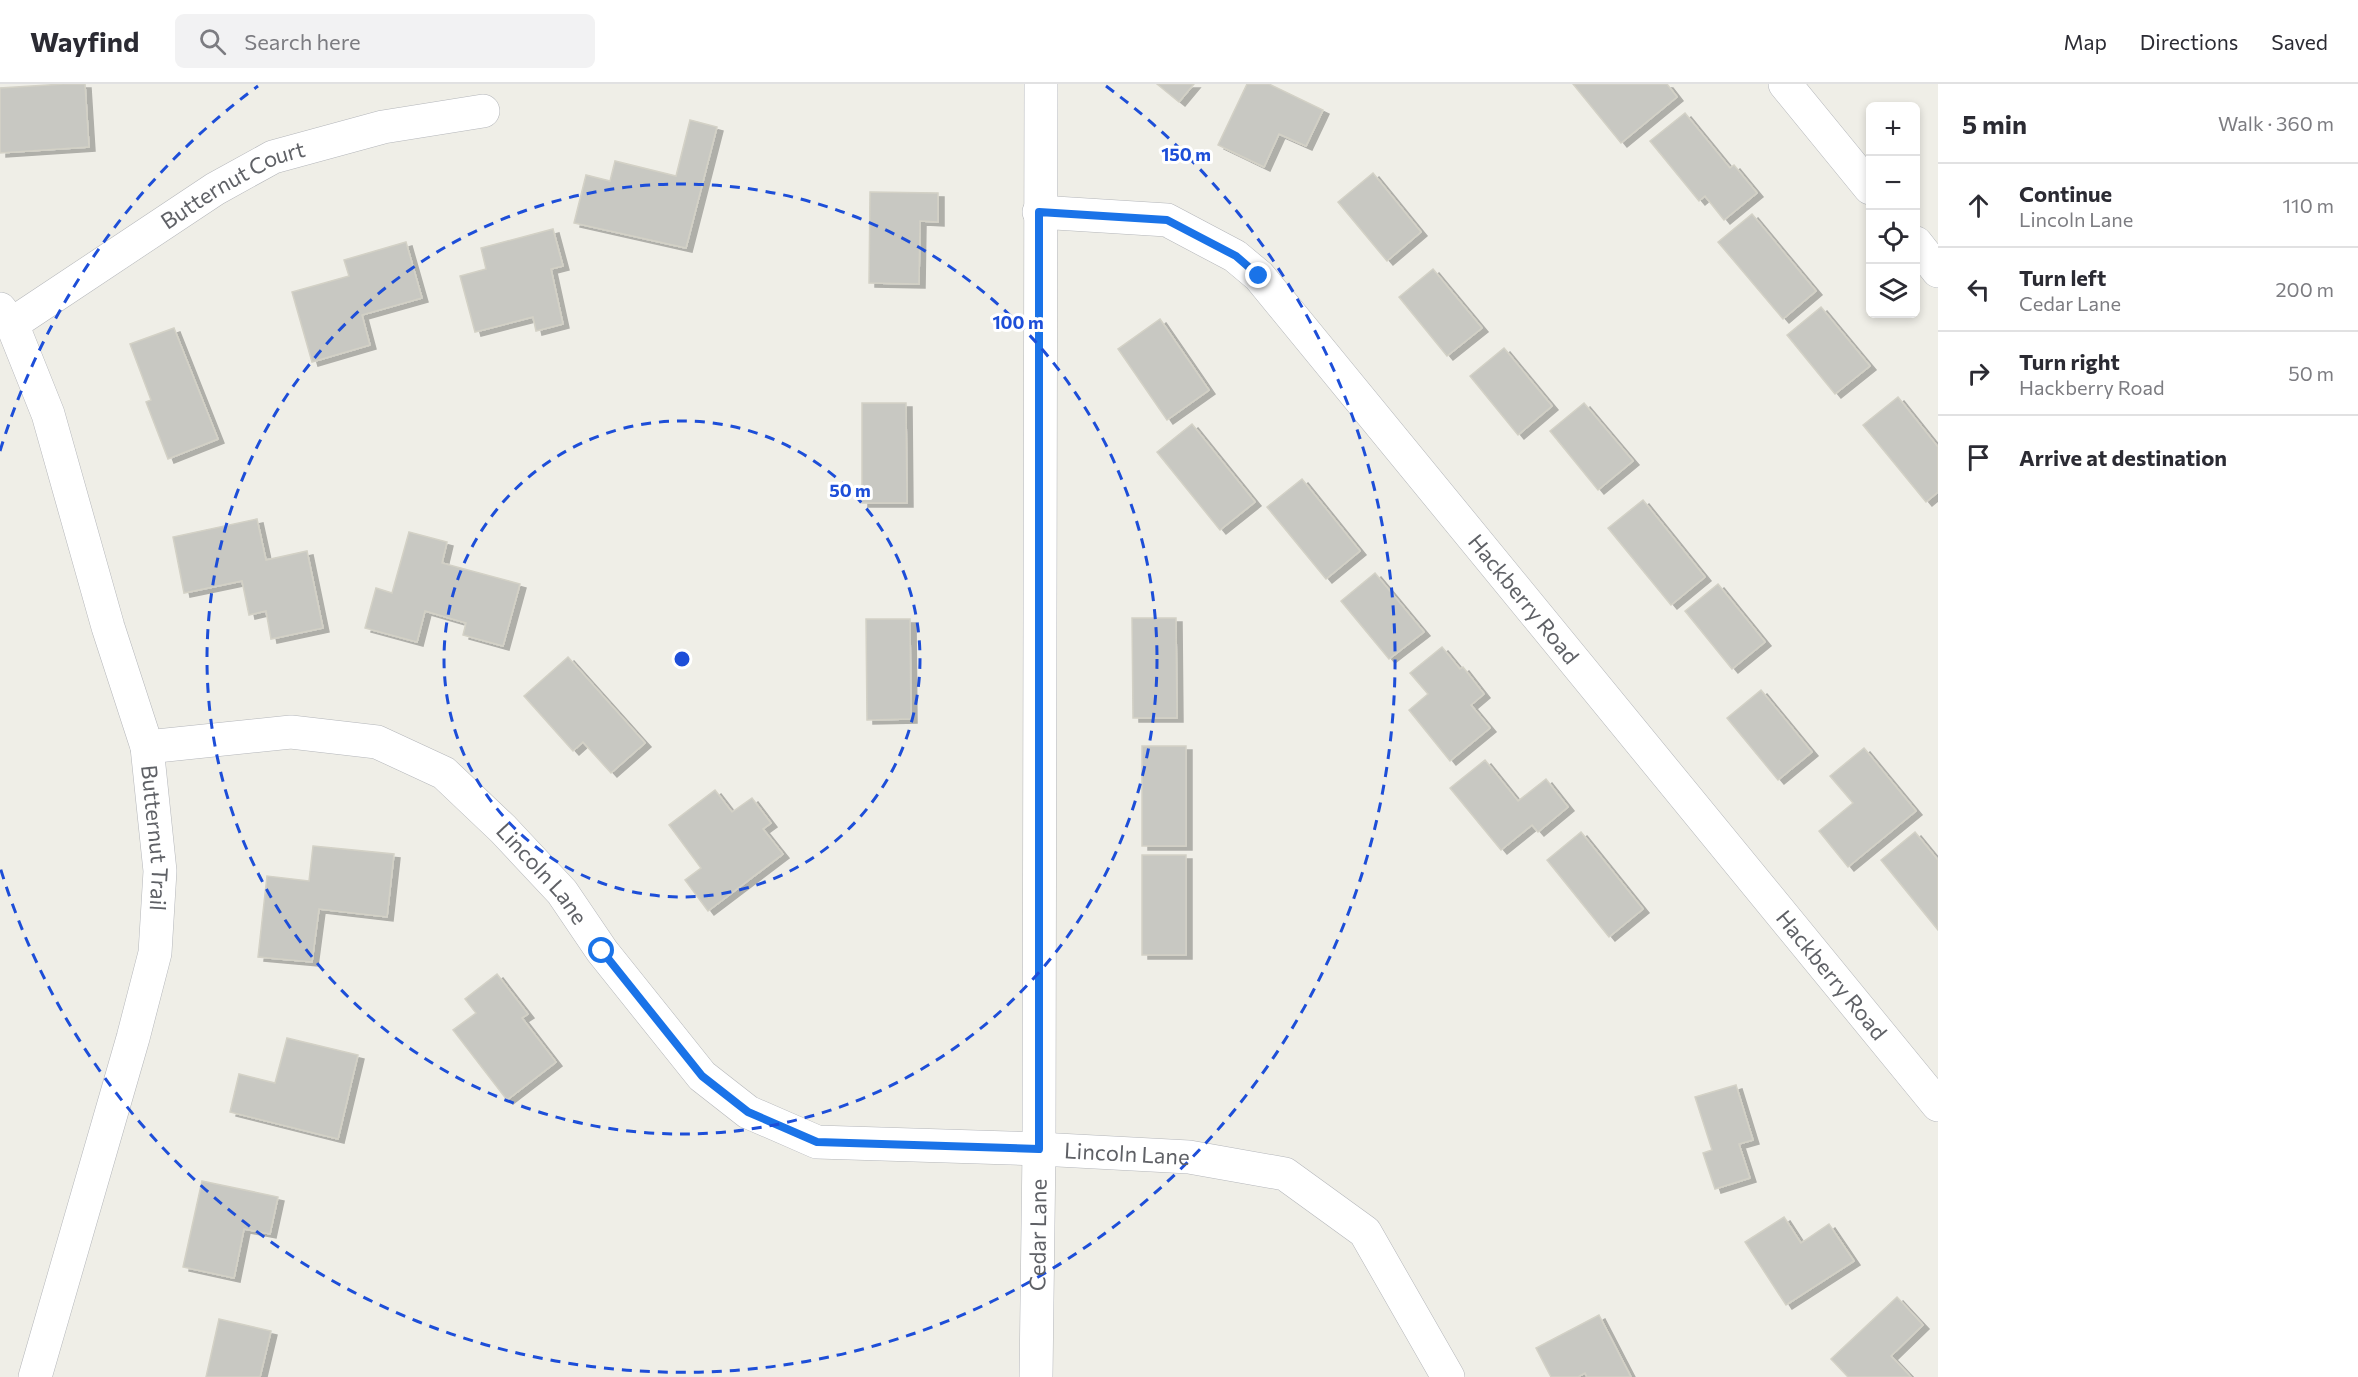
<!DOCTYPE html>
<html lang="en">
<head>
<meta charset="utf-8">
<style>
  body { margin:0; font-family:Commissioner,sans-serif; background:#f2f2f3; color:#2b2b33 }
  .controls { position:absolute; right:18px; top:18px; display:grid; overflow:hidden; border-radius:9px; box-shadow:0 3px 9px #0003 }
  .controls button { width:54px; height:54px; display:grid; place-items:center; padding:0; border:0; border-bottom:2px solid #e1e1e2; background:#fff; color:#2b2b33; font:30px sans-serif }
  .stop { position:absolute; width:18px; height:18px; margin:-14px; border:4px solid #1a73e8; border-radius:50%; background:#fff }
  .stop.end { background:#1a73e8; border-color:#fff; box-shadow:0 2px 6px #0008 }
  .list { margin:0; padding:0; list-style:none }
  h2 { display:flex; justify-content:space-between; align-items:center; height:78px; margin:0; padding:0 24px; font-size:26px }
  h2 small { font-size:20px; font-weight:400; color:#7c7c81 }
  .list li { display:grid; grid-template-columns:39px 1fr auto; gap:18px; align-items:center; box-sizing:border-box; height:84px; padding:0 24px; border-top:2px solid #e1e1e2 }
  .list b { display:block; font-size:22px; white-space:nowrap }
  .list p { margin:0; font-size:20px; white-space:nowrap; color:#7c7c81 }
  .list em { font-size:20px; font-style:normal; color:#7c7c81 }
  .icon { flex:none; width:33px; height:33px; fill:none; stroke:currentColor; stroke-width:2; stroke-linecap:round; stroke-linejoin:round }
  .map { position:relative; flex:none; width:1938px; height:1293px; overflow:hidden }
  header { display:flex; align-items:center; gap:36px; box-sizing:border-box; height:84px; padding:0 30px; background:#fff; border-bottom:2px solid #e1e1e2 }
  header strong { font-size:28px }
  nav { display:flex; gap:33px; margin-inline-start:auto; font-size:21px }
  .search { width:420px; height:54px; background:#f2f2f3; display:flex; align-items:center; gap:15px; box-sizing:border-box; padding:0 21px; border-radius:9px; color:#7c7c81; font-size:22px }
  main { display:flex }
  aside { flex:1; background:#fff }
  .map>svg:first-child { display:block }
  .building { fill:#c8c8c2; stroke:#d3d1c6; stroke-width:1.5; filter:url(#shadow) }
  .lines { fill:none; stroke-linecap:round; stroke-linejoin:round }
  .street-casing { stroke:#b4b6ba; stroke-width:34 }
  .street { stroke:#fff; stroke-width:33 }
  .route { stroke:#1a73e8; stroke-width:8 }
  .ring { fill:none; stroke:#1d4ed8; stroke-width:3; stroke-dasharray:10 8 }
  .labels { text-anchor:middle; stroke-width:6; stroke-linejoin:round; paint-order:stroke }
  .street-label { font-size:22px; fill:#5f6166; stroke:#fff }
  .centre { fill:#1d4ed8; stroke:#fff; stroke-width:3 }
  .ring-label { font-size:18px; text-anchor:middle; font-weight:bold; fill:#1d4ed8; stroke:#fff; stroke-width:6; stroke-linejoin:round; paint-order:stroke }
</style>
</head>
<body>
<header>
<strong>Wayfind</strong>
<div class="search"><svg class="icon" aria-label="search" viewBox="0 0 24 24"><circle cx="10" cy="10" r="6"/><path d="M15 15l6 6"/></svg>Search here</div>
<nav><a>Map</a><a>Directions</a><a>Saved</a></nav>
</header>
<main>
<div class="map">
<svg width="1938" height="1293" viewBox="0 0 1938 1293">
  <defs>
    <filter id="shadow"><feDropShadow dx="6" dy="4" stdDeviation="0" flood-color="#0004"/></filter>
  </defs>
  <rect width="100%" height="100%" fill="#efeee7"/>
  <g class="building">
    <path d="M64,0H85L89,63L0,69V4Z"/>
    <path d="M1157,0H1194L1179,18Z"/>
    <path d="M1247,0H1269L1323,26L1306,62L1279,50L1264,83L1218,61Z"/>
    <path d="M1573,0H1667L1677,13L1621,59Z"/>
    <path d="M1685,29L1730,84L1734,81L1757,109L1724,136L1705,112L1699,117L1650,57Z"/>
    <path d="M690,36L717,43L686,164L574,139L586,91L610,97L615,77L676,92Z"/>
    <path d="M1373,89L1421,148L1387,177L1338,118Z"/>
    <path d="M870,108L938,109V138L920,137L919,200L869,199Z"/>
    <path d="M1752,130L1816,207L1783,235L1718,158Z"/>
    <path d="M553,145L563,182L551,185L563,240L536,247L533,233L475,248L460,192L486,185L481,164Z"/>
    <path d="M406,158L422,214L362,231L370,261L312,278L292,208L349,192L344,176Z"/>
    <path d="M1433,185L1482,244L1447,272L1399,213Z"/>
    <path d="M1821,223L1870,282L1835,310L1787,251Z"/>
    <path d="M1160,235L1209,306L1167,336L1118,265Z"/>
    <path d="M174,244L218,355L168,375L146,318L151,316L130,260Z"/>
    <path d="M1504,264L1552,322L1518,351L1470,292Z"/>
    <path d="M1898,313L1938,363V408L1926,418L1863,341Z"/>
    <path d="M862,319H906L907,419H862Z"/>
    <path d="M1584,319L1633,377L1598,406L1550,347Z"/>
    <path d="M1192,340L1255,418L1220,446L1157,368Z"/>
    <path d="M1302,395L1360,467L1326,495L1267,423Z"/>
    <path d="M1643,416L1705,493L1671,521L1608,444Z"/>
    <path d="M257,435L266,476L307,467L323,544L271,555L266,527L249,531L242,497L184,509L173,453Z"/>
    <path d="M409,448L447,458L442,479L520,500L503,562L463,551L466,539L425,527L417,558L365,544L376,504L392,509Z"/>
    <path d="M1375,489L1424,548L1389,575L1341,517Z"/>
    <path d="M1718,500L1765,558L1732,585L1685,527Z"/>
    <path d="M1132,534H1176L1177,634H1133Z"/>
    <path d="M866,535H910L911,635L867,636Z"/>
    <path d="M1442,563L1460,585L1463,583L1484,610L1471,621L1490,644L1450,677L1409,626L1428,610L1410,589Z"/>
    <path d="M568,573L645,659L611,689L583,658L573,667L524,612Z"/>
    <path d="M1761,606L1812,668L1778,696L1727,634Z"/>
    <rect x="1142" y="662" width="44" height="100"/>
    <path d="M1864,664L1916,727L1848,783L1819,747L1853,719L1830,692Z"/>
    <path d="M1485,676L1518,717L1546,695L1568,723L1538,748L1532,741L1501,766L1450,704Z"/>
    <path d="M715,706L732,728L752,714L771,739L763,745L783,770L708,827L685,796L701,784L669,741Z"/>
    <path d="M1581,748L1643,825L1609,853L1547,776Z"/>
    <path d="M1915,748L1938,776V846L1881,776Z"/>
    <path d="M313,762L394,770L387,833L319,825L312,878L258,873L267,792L309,797Z"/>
    <rect x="1142" y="771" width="44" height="100"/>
    <path d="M497,890L528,930L522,934L556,978L507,1016L453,946L476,929L465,915Z"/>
    <path d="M287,954L358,971L338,1055L230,1028L239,990L275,999Z"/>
    <path d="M1736,1001L1753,1056L1739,1060L1750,1094L1715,1105L1703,1069L1712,1066L1695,1013Z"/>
    <path d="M202,1097L278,1113L270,1150L244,1145L234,1194L183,1183Z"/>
    <path d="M1784,1133L1801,1159L1829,1140L1854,1177L1786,1221L1745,1158Z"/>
    <path d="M1897,1213L1923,1241L1891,1272L1911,1293H1848L1831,1275Z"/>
    <path d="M1599,1231L1631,1293H1587L1585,1289L1578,1293H1551L1536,1264Z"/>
    <path d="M219,1235L271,1247L260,1293H206Z"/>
  </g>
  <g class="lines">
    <g class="street-casing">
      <g id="street">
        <path d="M1785,0L1870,104"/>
        <path id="s1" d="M1039,128L1167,136L1235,172L1259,192L1938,1021"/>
        <path d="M1916,159L1938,187"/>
        <path id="s2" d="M0,225L12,240L48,330L108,543L147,663L160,787L155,869L133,954L35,1293"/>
        <path id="s3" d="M12,240L215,105L273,73L383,43L483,27"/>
        <path id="s4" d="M147,663L291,648L377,658L444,689L503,745L562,808L602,867L702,992L748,1028L817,1058L1039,1065L1189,1073L1285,1090L1365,1148L1448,1293"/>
        <path id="s5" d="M1036,1293L1039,1065L1041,0"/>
      </g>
    </g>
    <use href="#street" class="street"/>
  </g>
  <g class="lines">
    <path class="route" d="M602,867L702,992L748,1028L817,1058L1039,1065V128L1167,136L1236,172L1259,192"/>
  </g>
  <g class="ring">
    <circle cx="682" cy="575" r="238"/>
    <circle cx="682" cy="575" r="475"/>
    <path d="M0 367A713 713 0 0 1 258 2M1106 2A713 713 0 1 1 0 783"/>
  </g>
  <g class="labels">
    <g class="street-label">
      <text dy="8" stroke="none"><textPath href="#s3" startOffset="262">Butternut Court</textPath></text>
      <text dy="8" stroke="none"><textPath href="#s1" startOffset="654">Hackberry Road</textPath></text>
      <text dy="8" stroke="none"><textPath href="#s2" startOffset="555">Butternut Trail</textPath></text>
      <text dy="8" stroke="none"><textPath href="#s4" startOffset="446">Lincoln Lane</textPath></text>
      <text dy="8" stroke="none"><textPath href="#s1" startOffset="1140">Hackberry Road</textPath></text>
      <text dy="8" stroke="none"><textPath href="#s4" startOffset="1148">Lincoln Lane</textPath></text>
      <text dy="8" stroke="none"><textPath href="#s5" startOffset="142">Cedar Lane</textPath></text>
    </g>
  </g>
  <circle cx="682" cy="575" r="9" class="centre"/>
  <g class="ring-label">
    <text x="1186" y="77">150 m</text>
    <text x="1018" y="245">100 m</text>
    <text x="850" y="413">50 m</text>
  </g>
</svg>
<div class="controls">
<button>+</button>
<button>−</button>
<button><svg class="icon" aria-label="locate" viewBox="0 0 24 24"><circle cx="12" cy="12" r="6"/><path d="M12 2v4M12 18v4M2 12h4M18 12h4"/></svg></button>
<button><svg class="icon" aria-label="layers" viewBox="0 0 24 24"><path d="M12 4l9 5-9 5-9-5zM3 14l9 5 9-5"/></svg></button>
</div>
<div class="stop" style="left:602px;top:867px"></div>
<div class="stop end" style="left:1259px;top:192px"></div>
</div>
<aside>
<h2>5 min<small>Walk · 360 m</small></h2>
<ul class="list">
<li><svg class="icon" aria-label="ahead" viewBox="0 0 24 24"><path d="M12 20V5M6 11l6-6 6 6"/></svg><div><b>Continue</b><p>Lincoln Lane</p></div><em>110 m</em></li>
<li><svg class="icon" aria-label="left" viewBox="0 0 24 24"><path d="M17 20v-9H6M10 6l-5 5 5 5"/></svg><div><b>Turn left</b><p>Cedar Lane</p></div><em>200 m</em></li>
<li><svg class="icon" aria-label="right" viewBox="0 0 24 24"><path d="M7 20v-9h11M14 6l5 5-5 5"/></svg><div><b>Turn right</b><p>Hackberry Road</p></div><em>50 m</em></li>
<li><svg class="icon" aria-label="arrive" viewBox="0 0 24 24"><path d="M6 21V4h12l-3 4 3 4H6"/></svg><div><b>Arrive at destination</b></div></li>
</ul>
</aside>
</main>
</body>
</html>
